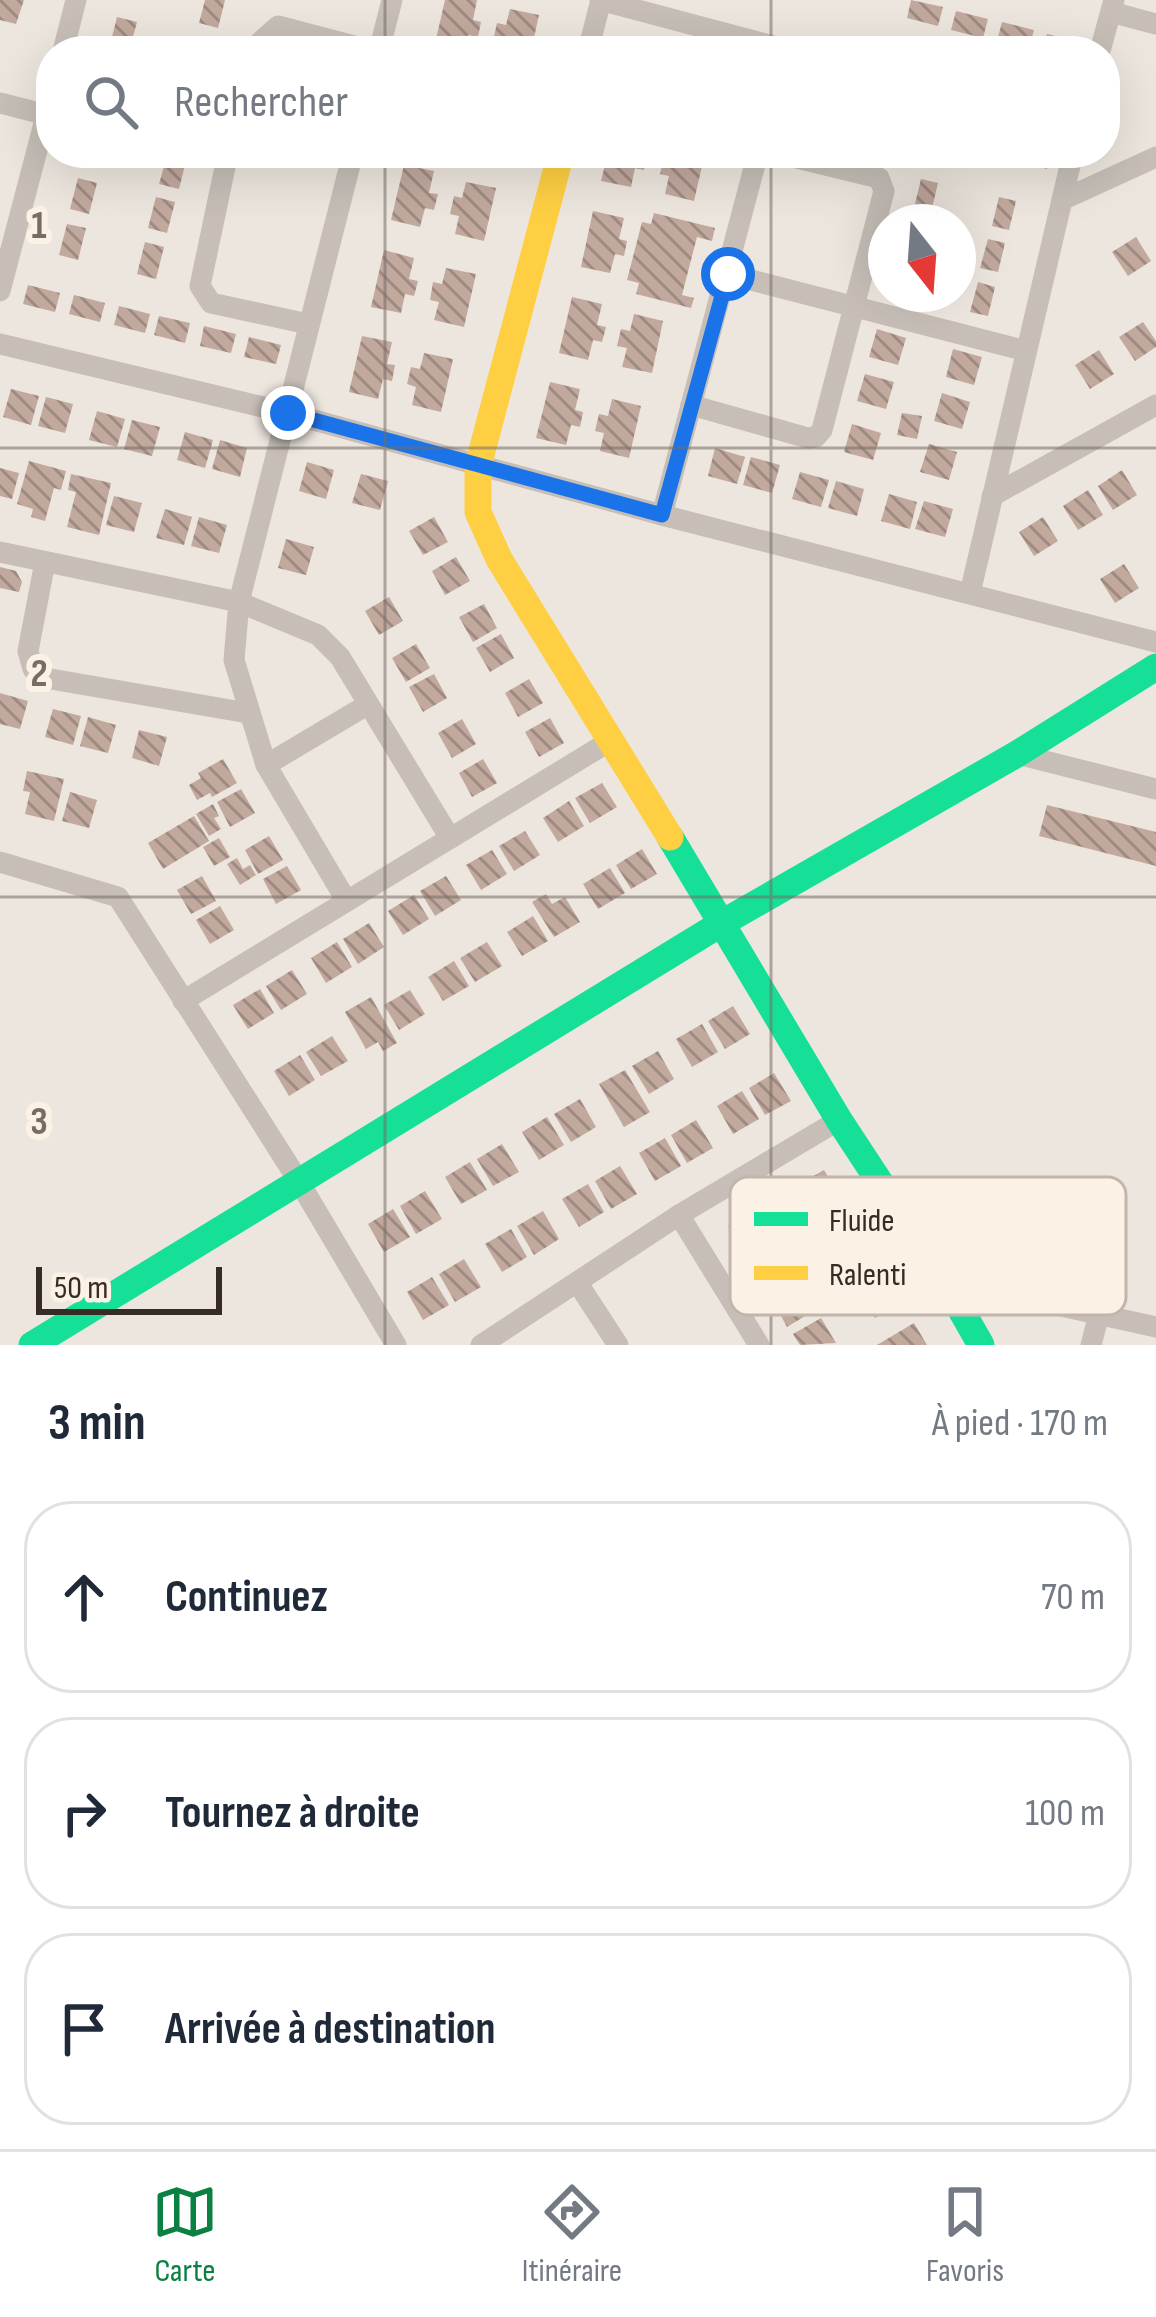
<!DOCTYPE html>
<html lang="fr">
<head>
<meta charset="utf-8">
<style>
  body { margin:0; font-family:"Sofia Sans Condensed",sans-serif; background:#f2f2f3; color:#1f2937 }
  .compass { position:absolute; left:868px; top:204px; width:108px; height:108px; border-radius:50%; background:#fff; box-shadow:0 12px 48px #0002; rotate:163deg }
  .scale { position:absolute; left:36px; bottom:30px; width:186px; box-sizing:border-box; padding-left:12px; border:6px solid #372b26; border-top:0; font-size:33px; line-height:42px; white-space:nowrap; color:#372b26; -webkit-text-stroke:9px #fbf1e4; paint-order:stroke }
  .stop { position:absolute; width:36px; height:36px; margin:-27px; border:9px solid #1a73e8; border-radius:50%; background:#fff }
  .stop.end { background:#1a73e8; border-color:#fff; box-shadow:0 3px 12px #0008 }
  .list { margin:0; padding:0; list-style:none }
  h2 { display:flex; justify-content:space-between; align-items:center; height:156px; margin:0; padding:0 48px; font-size:51px }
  h2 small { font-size:39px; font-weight:400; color:#747a83 }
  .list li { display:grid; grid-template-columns:78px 1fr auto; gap:36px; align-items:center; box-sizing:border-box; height:192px; margin:0 24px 24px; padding:0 24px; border:3px solid #e0e1e3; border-radius:48px }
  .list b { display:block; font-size:45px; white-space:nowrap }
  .list em { font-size:39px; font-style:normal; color:#747a83 }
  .icon { flex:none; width:66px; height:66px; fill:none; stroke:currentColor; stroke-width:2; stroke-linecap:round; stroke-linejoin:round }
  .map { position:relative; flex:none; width:1156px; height:1345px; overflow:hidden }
  .search { position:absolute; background:#fff; box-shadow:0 12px 48px #0002; left:36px; right:36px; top:36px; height:132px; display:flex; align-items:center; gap:30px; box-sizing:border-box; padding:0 42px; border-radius:48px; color:#747a83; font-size:45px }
  .sheet { height:804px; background:#fff }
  nav { display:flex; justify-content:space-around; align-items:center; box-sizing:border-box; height:168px; border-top:3px solid #e0e1e3; background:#fff; font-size:33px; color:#747a83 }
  nav a { display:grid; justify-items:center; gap:6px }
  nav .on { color:#0b8043 }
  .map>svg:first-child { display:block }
  .building { fill:url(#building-back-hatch) }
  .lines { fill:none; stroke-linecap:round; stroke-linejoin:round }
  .street { stroke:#c6beb7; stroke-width:21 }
  .fast { stroke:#16e098; stroke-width:27 }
  .slow { stroke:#ffcf43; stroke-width:27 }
  .route { stroke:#1a73e8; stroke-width:15 }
  .grid { fill:none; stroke:#776c66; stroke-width:3; stroke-opacity:0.55 }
  .key { fill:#fbf1e4; stroke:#c0b6ab; stroke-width:3 }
  .key-label { font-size:33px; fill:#372b26 }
  .grid-label { font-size:39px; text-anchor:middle; font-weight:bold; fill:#776c66; stroke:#fbf1e4; stroke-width:12; stroke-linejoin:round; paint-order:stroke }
</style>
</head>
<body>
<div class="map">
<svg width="1156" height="1345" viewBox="0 0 1156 1345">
  <defs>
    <pattern id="building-back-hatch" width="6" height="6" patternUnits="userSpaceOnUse" patternTransform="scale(3)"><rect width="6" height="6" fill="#c2a99e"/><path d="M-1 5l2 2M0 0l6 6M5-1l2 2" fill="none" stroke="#9e8a81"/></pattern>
  </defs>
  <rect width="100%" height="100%" fill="#ede6de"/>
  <g class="building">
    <path d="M0,0H24L16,24L0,20Z"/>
    <path d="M205,0H225L218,28L199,23Z"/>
    <path d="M445,0H477L473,20L481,22L478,37L468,35L465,51L434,48Z"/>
    <path d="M911,0L943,7L938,26L907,18Z"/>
    <path d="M510,9L539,15L531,51H500L502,43L493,41L497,23L506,25Z"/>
    <path d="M956,11L988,19L983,38L951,30Z"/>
    <path d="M117,17L137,22L129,51L109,49Z"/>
    <path d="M1002,22L1034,30L1029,49L997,41Z"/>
    <path d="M1047,34L1078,41L1076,51H1042Z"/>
    <path d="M168,153L187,157L179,189L159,184Z"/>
    <path d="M608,153L648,154L644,170L635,168L631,187L601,181Z"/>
    <path d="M674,153H705L694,201L665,194L669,176L660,174L664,156L672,158Z"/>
    <path d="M1018,153H1051L1047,169L1016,161Z"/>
    <path d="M404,165L434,171L429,193L438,194L434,210L425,208L420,227L391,220Z"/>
    <path d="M78,178L97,183L89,214L70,209Z"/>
    <path d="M921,179L938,183L931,212L914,208Z"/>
    <path d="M466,182L496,188L484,241L455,234L459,216L450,214L454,196L462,198Z"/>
    <path d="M156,197L175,202L167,233L148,228Z"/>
    <path d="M999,197L1016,201L1009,230L992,226Z"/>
    <path d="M593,211L624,218L619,239L627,241L624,256L615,254L610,273L581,267Z"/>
    <path d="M654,213L715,228L712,241L697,237L682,295L694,298L691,308L636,294L639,283L627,280L642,222L651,224Z"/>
    <path d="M67,224L86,228L78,260L59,255Z"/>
    <path d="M1136,237L1151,261L1128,276L1112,252Z"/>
    <path d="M988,239L1005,243L998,272L980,268Z"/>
    <path d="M145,242L164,247L156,279L137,274Z"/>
    <path d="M384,250L414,258L409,279L418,281L414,296L405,294L401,313L371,307Z"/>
    <path d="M446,268L476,274L464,327L434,320L439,302L430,300L433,282L442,284Z"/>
    <path d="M978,282L995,287L988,316L970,312Z"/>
    <path d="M28,285L60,293L55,312L23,304Z"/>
    <path d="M74,295L105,303L100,322L69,314Z"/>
    <path d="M572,297L602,304L597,325L606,327L602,342L593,340L588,360L559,353Z"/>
    <path d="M119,306L150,314L145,333L114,325Z"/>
    <path d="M634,314L663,321L652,373L622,367L627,348L617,346L621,329L630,331Z"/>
    <path d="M159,316L190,323L185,343L154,335Z"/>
    <path d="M1143,322L1156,341V347L1135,361L1119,337Z"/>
    <path d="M204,326L236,334L231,353L200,346Z"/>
    <path d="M877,329L906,338L898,365L869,357Z"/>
    <path d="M362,336L392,342L387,364L395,365L392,381L383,379L378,399L349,392Z"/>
    <path d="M249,337L281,345L276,364L244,357Z"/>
    <path d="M953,349L982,357L974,385L946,377Z"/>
    <path d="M1099,350L1114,374L1090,389L1075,365Z"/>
    <path d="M424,353L453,359L441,412L412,405L416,387L407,384L411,367L420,369Z"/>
    <path d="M865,374L894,382L886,409L857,401Z"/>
    <path d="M550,382L580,389L575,410L583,412L580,427L571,425L566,445L536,438Z"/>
    <path d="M11,389L39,396L31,425L3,417Z"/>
    <path d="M942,393L970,402L962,429L934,421Z"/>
    <path d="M46,397L73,404L65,433L38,426Z"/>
    <path d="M612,399L641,406L629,458L600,451L604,433L595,431L599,414L608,416Z"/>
    <path d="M97,411L125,419L117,447L89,440Z"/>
    <path d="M902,413L922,416L917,439L897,435Z"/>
    <path d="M132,420L160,427L152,456L124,449Z"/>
    <path d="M852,424L881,433L873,460L844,452Z"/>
    <path d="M185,432L213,440L205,468L177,460Z"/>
    <path d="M220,440L247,448L240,477L212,469Z"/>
    <path d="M929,444L957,452L949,480L920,472Z"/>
    <path d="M715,448L745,457L737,484L708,476Z"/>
    <path d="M751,457L780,465L772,493L743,485Z"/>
    <path d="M29,461L66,471L61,490L54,488L45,521L31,517L33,509L17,504Z"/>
    <path d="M307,462L334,470L326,499L299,491Z"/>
    <path d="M0,468L19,473L12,499L0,496Z"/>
    <path d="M1122,470L1137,495L1113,510L1098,486Z"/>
    <path d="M800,472L829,480L821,507L792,499Z"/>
    <path d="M71,474L111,483L99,535L67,527L76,492L68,490Z"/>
    <path d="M361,474L388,481L380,510L352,503Z"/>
    <path d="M836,481L864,489L857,516L828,508Z"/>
    <path d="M1088,490L1103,515L1078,530L1063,506Z"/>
    <path d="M889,494L917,502L910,529L881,521Z"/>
    <path d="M114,496L142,503L134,532L106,525Z"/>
    <path d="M924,501L953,509L945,537L915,529Z"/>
    <path d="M165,509L192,517L184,545L156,538Z"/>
    <path d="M199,517L227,525L219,553L191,546Z"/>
    <path d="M434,517L448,542L423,555L409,531Z"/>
    <path d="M1043,517L1058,541L1034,556L1019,532Z"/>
    <path d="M286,539L314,547L306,575L278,568Z"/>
    <path d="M456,557L470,581L445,595L432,571Z"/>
    <path d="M1124,564L1139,588L1115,603L1100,579Z"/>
    <path d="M0,567L16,571L22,582L19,592L0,588Z"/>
    <path d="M389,597L403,621L379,635L365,611Z"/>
    <path d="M484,604L497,628L473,642L459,617Z"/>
    <path d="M501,634L514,658L490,672L476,648Z"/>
    <path d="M416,644L430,668L406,682L392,658Z"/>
    <path d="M434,674L447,698L423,712L409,687Z"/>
    <path d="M529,679L543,703L518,717L505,693Z"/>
    <path d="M0,693L28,701L20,729L0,724Z"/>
    <path d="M53,709L81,716L73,745L45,737Z"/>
    <path d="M88,717L116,725L108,753L80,746Z"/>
    <path d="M550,718L564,743L539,757L525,732Z"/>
    <path d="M462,719L476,744L452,758L438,733Z"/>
    <path d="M139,730L167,737L159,766L132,758Z"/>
    <path d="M223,759L237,783L212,797L210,793L197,800L189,785L201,778L198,773Z"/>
    <path d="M483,759L497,783L472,797L459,773Z"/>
    <path d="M27,771L64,779L54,821L25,814L30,792L23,791Z"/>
    <path d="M602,783L617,807L590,823L575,798Z"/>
    <path d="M241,789L255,813L230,827L217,802Z"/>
    <path d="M70,792L97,800L89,828L62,821Z"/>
    <path d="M569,801L584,826L558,842L543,818Z"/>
    <path d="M213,804L219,816L214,818L221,829L209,836L196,814Z"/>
    <path d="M1047,805L1156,832V866L1039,836Z"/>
    <path d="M194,816L209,841L163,869L148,843Z"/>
    <path d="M525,831L540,855L514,871L499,846Z"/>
    <path d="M269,836L283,860L258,874L245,850Z"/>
    <path d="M219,838L230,857L214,866L203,847Z"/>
    <path d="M642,849L657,874L631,889L616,865Z"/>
    <path d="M492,850L507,874L481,890L466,865Z"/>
    <path d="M237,858L243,869L250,865L256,875L240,885L227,864Z"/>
    <path d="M287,866L301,890L276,904L263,879Z"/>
    <path d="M610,868L625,893L598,909L583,884Z"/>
    <path d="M202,876L216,901L191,914L177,890Z"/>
    <path d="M446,876L461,900L435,916L420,891Z"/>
    <path d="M546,894L552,904L565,897L580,922L554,937L532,902Z"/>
    <path d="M414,895L429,919L403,935L388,911Z"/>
    <path d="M220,906L234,930L210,944L196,920Z"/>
    <path d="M533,916L548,941L522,956L507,932Z"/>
    <path d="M369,923L384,947L358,964L343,939Z"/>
    <path d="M337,942L352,967L326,983L311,958Z"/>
    <path d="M487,942L502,966L475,982L460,958Z"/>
    <path d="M454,961L469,986L443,1001L428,977Z"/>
    <path d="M292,970L307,994L281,1010L266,986Z"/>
    <path d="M260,989L274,1013L248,1029L233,1005Z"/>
    <path d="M410,990L425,1014L399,1030L384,1005Z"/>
    <path d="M371,997L397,1043L383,1051L378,1042L366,1049L345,1012Z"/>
    <path d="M733,1006L750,1034L725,1049L708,1021Z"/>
    <path d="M702,1024L718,1052L692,1067L676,1039Z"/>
    <path d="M332,1036L348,1061L321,1076L306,1052Z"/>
    <path d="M658,1051L674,1079L649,1094L632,1066Z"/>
    <path d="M300,1055L315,1080L289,1096L274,1071Z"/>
    <path d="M625,1070L650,1112L624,1127L599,1084Z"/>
    <path d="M774,1073L791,1101L765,1115L749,1088Z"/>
    <path d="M742,1091L759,1119L733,1134L717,1106Z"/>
    <path d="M580,1099L596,1127L571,1142L554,1114Z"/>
    <path d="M547,1117L564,1145L539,1160L522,1132Z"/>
    <path d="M696,1120L713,1148L687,1163L671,1135Z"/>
    <path d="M665,1138L681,1166L655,1181L639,1153Z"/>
    <path d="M502,1144L519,1172L493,1186L477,1159Z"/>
    <path d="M470,1162L487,1190L461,1204L445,1177Z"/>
    <path d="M620,1166L637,1194L611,1209L595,1181Z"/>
    <path d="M824,1170L839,1195L811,1211L796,1186Z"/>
    <path d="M588,1184L604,1212L579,1227L562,1199Z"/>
    <path d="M425,1191L442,1219L416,1234L400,1206Z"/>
    <path d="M393,1209L410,1237L384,1252L368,1224Z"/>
    <path d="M755,1210L770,1235L742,1251L728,1226Z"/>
    <path d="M543,1211L559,1239L534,1255L517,1226Z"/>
    <path d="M511,1229L527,1257L502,1272L485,1244Z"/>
    <path d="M464,1259L481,1287L455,1302L439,1274Z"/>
    <path d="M432,1277L449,1305L423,1320L407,1292Z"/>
    <path d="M888,1277L902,1302L875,1318L860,1293Z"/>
    <path d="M801,1285L815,1310L787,1327L773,1301Z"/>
    <path d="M821,1318L836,1343L800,1345L793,1334Z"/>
    <path d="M914,1323L927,1345H877Z"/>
  </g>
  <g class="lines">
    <g class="street">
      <path d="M600,0L792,51"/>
      <path d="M1111,12L1156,24"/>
      <path d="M63,51L76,0"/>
      <path d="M257,51L260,42L278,26L373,51"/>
      <path d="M379,51L392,0"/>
      <path d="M588,51L601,0"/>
      <path d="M1100,51L1114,0"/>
      <path d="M0,103L51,116"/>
      <path d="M228,153L200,286L211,303L308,324"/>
      <path d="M1062,200L1156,157"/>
      <path d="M728,274L1026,351"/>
      <path d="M0,291L51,97"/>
      <path d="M0,344L288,413L662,515L1156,642"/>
      <path d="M691,405L808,438L816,437L822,430L884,191L879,178L776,153"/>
      <path d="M992,496L1156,405"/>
      <path d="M662,515L758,153"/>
      <path d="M0,552L239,602L318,635L340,657L450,838"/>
      <path d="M45,562L28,651L33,669L45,678L248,713"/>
      <path d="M970,593L1073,153"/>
      <path d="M1017,754L1156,789"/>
      <path d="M266,765L367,705"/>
      <path d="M0,862L118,897L298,1180L396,1345"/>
      <path d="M346,900L266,765L234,660L239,602L353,153"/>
      <path d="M183,1001L610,741"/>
      <path d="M679,1215L759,1345"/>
      <path d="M944,1280L1156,1327"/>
      <path d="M577,1282L618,1345"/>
      <path d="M481,1345L679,1215L839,1120"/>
      <path d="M1091,1345L1099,1314"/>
    </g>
    <g class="fast">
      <path d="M670,837L839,1120L944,1280L981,1345"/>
      <path d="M32,1345L722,923L1017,754L1156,667"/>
    </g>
    <path class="slow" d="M561,153L478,466V512L499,559L670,837"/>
  </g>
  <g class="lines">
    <path class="route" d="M288,413L662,515L728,274"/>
  </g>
  <path class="grid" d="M385,0V51M771,0V51M385,153V1345M771,153V1345M0,448H1156M0,897H1156"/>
  <rect x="730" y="1177" width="396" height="138" rx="18" class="key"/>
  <rect x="754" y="1212" width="54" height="14" fill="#16e098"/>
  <rect x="754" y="1266" width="54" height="14" fill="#ffcf43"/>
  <g class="key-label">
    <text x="829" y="1231">Fluide</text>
    <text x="829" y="1285">Ralenti</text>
  </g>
  <g class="grid-label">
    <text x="39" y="238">1</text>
    <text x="39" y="686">2</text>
    <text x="39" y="1134">3</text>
  </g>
</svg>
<svg class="compass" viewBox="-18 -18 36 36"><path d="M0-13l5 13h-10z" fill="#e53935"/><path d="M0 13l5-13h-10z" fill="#747a83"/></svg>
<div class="scale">50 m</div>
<div class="stop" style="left:728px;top:274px"></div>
<div class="stop end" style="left:288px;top:413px"></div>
<div class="search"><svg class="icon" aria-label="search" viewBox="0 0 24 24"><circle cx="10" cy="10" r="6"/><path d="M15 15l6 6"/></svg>Rechercher</div>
</div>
<section class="sheet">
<h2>3 min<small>À pied · 170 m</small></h2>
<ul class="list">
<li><svg class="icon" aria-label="ahead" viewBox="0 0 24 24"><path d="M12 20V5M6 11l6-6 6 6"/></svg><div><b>Continuez</b></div><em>70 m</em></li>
<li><svg class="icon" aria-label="right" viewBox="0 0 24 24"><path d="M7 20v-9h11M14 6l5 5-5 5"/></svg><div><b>Tournez à droite</b></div><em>100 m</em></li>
<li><svg class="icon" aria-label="arrive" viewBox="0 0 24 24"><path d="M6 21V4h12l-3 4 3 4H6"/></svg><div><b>Arrivée à destination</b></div></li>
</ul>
</section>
<nav>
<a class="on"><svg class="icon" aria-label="map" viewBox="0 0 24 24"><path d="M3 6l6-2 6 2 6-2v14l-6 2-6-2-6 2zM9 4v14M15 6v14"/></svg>Carte</a>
<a><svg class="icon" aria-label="directions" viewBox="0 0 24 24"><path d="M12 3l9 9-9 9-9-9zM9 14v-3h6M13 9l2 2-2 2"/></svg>Itinéraire</a>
<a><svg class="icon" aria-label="saved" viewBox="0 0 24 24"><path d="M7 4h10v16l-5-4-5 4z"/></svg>Favoris</a>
</nav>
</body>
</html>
